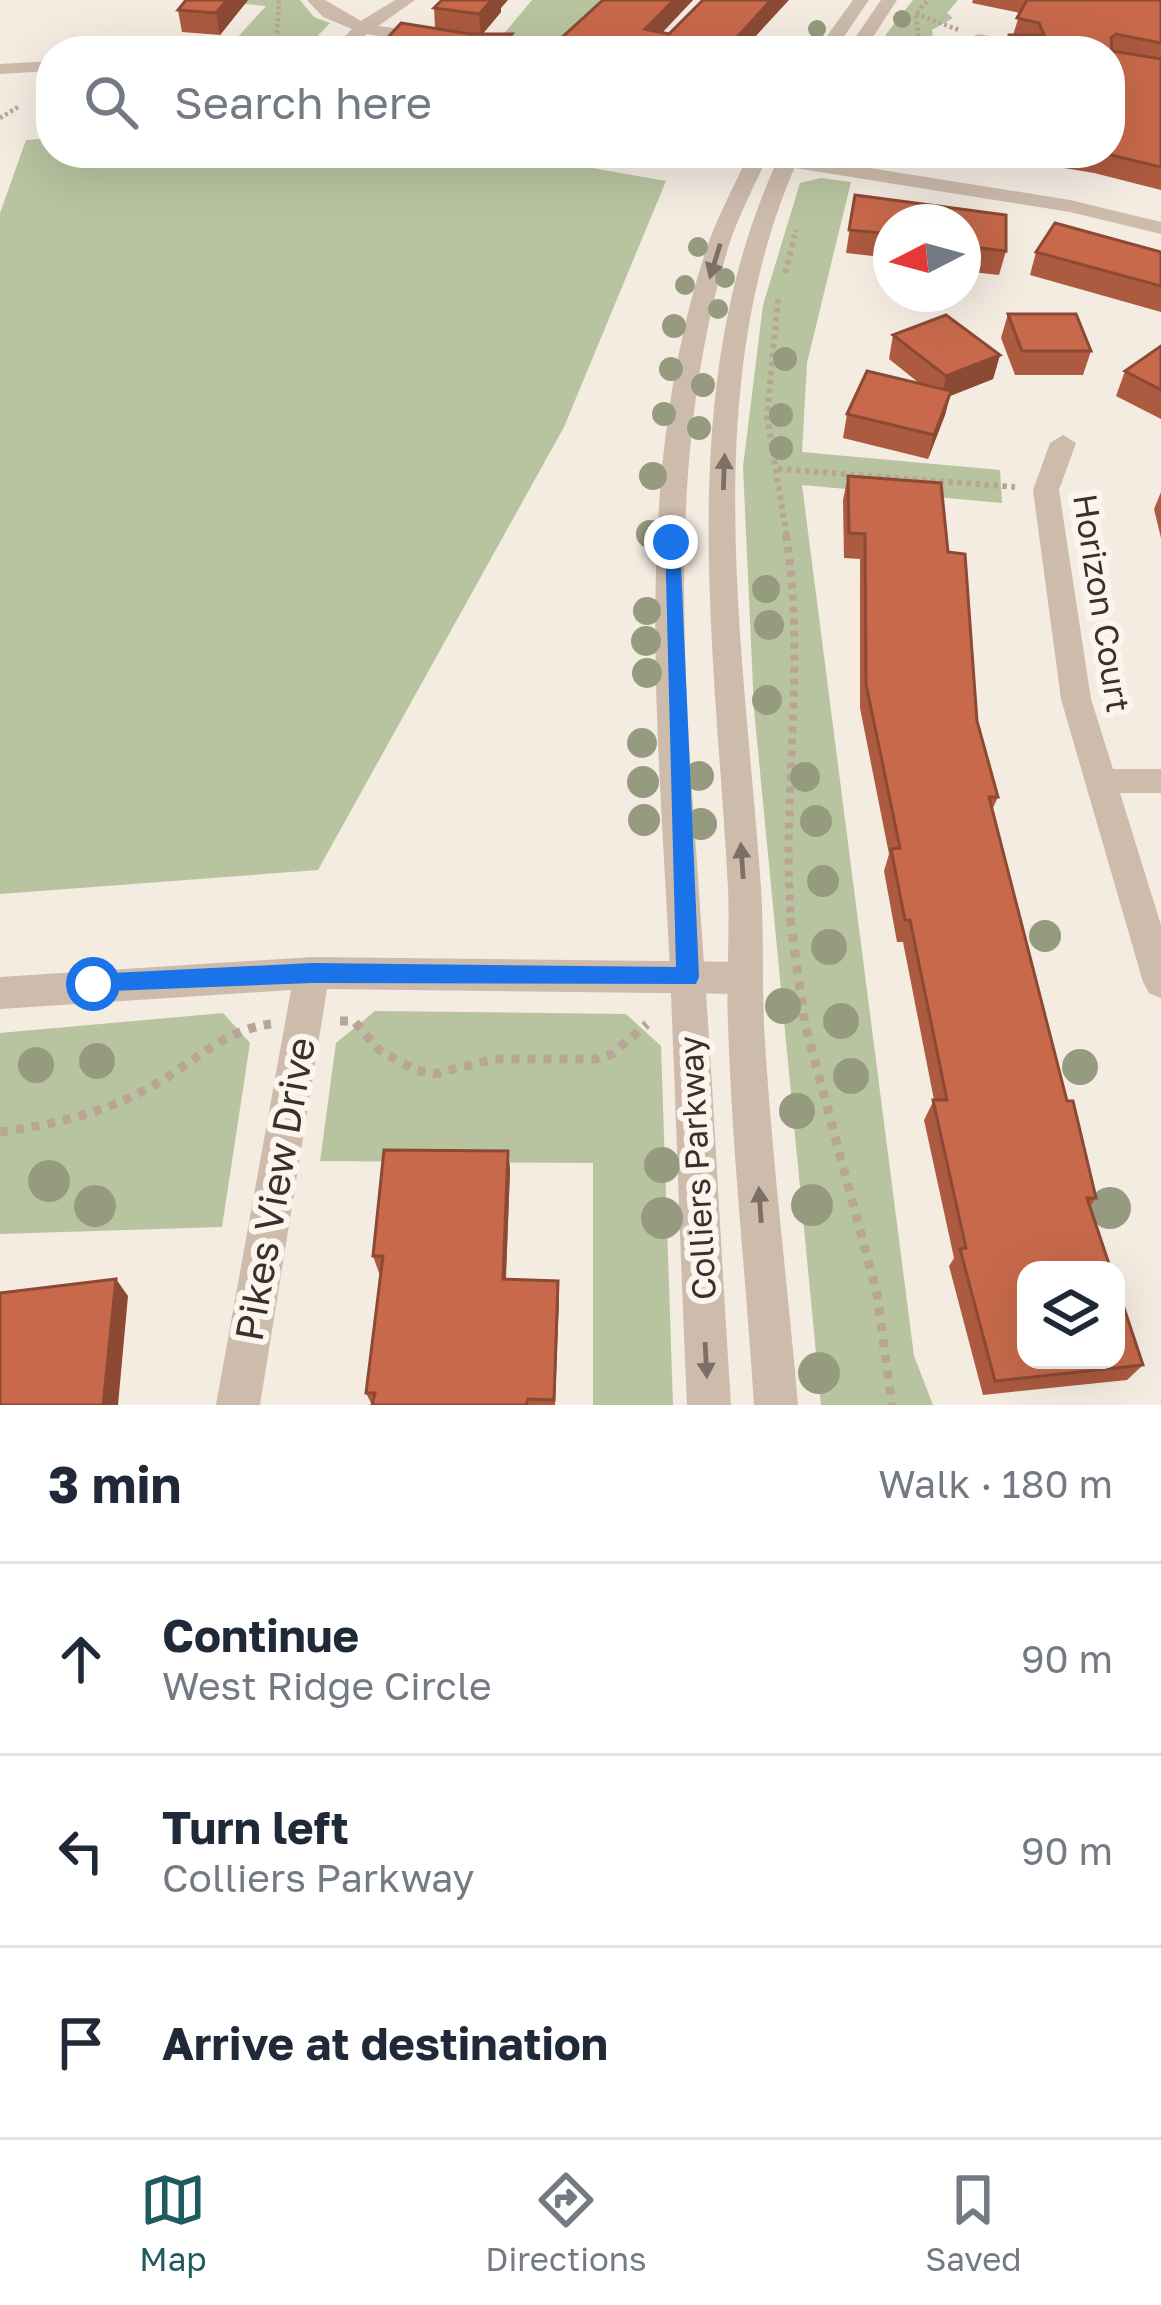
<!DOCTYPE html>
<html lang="en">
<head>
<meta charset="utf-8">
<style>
  body { margin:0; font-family:"Golos Text",sans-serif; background:#f2f2f3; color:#1f2937 }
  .controls { position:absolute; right:36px; bottom:36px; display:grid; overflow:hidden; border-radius:24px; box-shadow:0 12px 48px #0002 }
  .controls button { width:108px; height:108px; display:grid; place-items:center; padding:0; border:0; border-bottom:3px solid #e0e1e3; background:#fff; color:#1f2937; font:60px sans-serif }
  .compass { position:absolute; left:873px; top:204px; width:108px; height:108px; border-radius:50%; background:#fff; box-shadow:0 12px 48px #0002; rotate:264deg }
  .stop { position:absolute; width:36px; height:36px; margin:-27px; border:9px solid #1a73e8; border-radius:50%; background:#fff }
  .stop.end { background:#1a73e8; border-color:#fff; box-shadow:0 3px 12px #0008 }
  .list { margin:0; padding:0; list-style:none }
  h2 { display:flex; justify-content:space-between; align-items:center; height:156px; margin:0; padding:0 48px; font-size:51px }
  h2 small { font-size:39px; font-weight:400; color:#747a83 }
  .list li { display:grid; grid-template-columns:78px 1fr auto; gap:36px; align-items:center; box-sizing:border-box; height:192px; padding:0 48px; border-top:3px solid #e0e1e3 }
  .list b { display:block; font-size:45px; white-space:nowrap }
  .list p { margin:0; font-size:39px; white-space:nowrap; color:#747a83 }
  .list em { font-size:39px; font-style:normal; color:#747a83 }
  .icon { flex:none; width:66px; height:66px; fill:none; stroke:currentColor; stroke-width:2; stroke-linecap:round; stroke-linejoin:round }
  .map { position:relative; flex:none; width:1161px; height:1405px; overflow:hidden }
  .search { position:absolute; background:#fff; box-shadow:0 12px 48px #0002; left:36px; right:36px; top:36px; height:132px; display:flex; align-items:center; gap:30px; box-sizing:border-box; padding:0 42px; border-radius:48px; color:#747a83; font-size:45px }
  .sheet { height:732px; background:#fff }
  nav { display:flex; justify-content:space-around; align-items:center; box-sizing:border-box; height:168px; border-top:3px solid #e0e1e3; background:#fff; font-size:33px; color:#747a83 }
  nav a { display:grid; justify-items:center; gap:6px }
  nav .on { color:#1f5a5e }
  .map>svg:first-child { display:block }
  .green { fill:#b8c4a0 }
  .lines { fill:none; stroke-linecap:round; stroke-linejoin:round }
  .path-far3 { stroke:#b9a596; stroke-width:4.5; stroke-dasharray:3 3; stroke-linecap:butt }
  .path-far2 { stroke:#b9a596; stroke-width:6; stroke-dasharray:4.5 4.5; stroke-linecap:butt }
  .path-far1 { stroke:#b9a596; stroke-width:8; stroke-dasharray:6 6; stroke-linecap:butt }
  .path { stroke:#b9a596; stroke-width:9; stroke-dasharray:8 8; stroke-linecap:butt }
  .minor { fill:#cdbbac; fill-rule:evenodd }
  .tertiary { fill:#cdbbac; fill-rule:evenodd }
  .tree { fill:#969b7f }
  .wall { fill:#ac5a40 }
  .shaded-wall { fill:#8c4a34 }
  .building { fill:#c8694b; stroke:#8c4a34; stroke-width:3 }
  .oneway { fill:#7d6f65 }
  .route { fill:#1a73e8 }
  .labels { text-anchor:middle; stroke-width:12; stroke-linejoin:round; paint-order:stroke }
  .street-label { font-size:33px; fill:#3b302b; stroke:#fbf5ee }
  .near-street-label { font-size:39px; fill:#3b302b; stroke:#fbf5ee }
</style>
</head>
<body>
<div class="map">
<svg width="1161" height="1405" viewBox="0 0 1161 1405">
  <rect width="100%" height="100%" fill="#f4ebe1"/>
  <g class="green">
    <path d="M198,0H300L314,17L330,23L303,51H225L266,6Z"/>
    <path d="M532,0H609L557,51L496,43Z"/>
    <path d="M913,0H958L947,13L953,18L932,30L934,46L873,51Z"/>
    <path d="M51,138V153H507L666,181L564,427L318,870L0,894V213L26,140Z"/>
    <path d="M821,178L851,182L807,363L802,452L1000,470L1002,503L802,485L914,1356L933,1405H821L754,709L743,467L763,305L800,183Z"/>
    <path d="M375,1011L626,1014L661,1046L673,1405H593V1163L320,1161L336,1043Z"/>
    <path d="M223,1013L250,1043L222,1227L0,1234V1033Z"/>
  </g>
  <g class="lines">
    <g class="path-far3">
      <path d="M916,14L959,30"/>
      <path d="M276,51L279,0"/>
      <path d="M907,51L918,35L916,14L928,0"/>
      <path d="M0,118L18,107"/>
      <path d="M794,238L796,230"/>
    </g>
    <g class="path-far2">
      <path d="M785,273L795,235"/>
      <path d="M778,299L767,416L787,538"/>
      <path d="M778,469L1015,487"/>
    </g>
    <path class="path-far1" d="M786,535C807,664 781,792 791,921"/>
    <g class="path">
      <path d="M790,918L805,1024L877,1294L892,1405"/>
      <path d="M340,1021H354L379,1050L415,1070L434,1074L495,1059H596L612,1054L647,1024"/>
      <path d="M0,1132C54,1125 107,1112 154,1085C195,1062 223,1030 271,1024"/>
    </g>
    <g class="minor">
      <path d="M307,0H325L361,21L395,0H415L378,26L523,46L532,51H472L367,34L350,51H331L352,29L323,17Z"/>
      <path d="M981,34L1033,47L1036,51H1007L975,43V35Z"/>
      <path d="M51,61V71L0,74V64Z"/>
      <path d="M729,153H776L1070,200L1161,222V234L1070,212L739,159Z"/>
      <path d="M1063,435L1076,443L1059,490L1091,699L1113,769H1161V793H1120L1161,925V998L1149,993L1143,982L1061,699L1033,490L1050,443Z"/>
      <path d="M312,957L744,962L756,967L762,978L756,989L744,994L327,989L260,1405H216L291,990L0,1009V977Z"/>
    </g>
    <g class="tertiary">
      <path d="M853,0H869L834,51H816Z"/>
      <path d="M881,0H897L864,51H846Z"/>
      <path d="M749,153H769C756,183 739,214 729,245C659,473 688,717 703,950C714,1102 721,1254 731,1405H687C680,1253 676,1101 669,950C657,716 632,470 708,244C719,213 736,183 749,153Z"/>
      <path d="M781,153H801C696,382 744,645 761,888C764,934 762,979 764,1025C771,1151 787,1278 798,1405H754C746,1278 732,1151 728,1024C726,979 730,933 728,888C715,644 672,381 781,153Z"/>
    </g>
  </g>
  <g class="tree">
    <circle cx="902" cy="19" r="9"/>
    <circle cx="817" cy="29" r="9"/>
    <circle cx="698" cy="247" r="10"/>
    <circle cx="725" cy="278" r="10"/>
    <circle cx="685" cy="285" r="10"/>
    <circle cx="718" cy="309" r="10"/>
    <circle cx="674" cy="326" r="12"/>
    <circle cx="785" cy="359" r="12"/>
    <circle cx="671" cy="369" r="12"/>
    <circle cx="703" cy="385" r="12"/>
    <circle cx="664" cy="414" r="12"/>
    <circle cx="781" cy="415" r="12"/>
    <circle cx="699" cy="428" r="12"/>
    <circle cx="781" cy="448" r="12"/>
    <circle cx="653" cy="476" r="14"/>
    <circle cx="650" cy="534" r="14"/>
    <circle cx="766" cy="589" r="14"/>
    <circle cx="647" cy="611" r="14"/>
    <circle cx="769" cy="625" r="15"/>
    <circle cx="646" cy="641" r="15"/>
    <circle cx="647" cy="673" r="15"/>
    <circle cx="767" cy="700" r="15"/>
    <circle cx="642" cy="743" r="15"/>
    <circle cx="699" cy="776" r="15"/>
    <circle cx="805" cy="777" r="15"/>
    <circle cx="643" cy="782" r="16"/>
    <circle cx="644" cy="820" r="16"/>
    <circle cx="816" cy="821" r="16"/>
    <circle cx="701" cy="824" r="16"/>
    <circle cx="823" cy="881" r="16"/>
    <circle cx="1045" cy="936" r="16"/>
    <circle cx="829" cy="947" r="18"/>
    <circle cx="783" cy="1006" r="18"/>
    <circle cx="841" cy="1021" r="18"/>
    <circle cx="97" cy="1061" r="18"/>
    <circle cx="36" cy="1065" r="18"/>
    <circle cx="1080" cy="1067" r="18"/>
    <circle cx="851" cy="1076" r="18"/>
    <circle cx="797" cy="1111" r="18"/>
    <circle cx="662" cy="1165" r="18"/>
    <circle cx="49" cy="1181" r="21"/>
    <circle cx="812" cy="1205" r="21"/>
    <circle cx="95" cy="1206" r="21"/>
    <circle cx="1110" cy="1208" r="21"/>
    <circle cx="662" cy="1218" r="21"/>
    <circle cx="819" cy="1373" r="21"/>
  </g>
  <g class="wall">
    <path d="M186,0H248L220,35L182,32L178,10Z"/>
    <path d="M603,0H693L662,33L669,34L703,0L742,51H547Z"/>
    <path d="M973,0H1161V190L1094,173L979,154L1110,153L1006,51L1009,35H1013L1020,13L972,3Z"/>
    <path d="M434,8H501V12L482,34H512L513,51H383L382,44L435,28Z"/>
    <path d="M855,195L1006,215V251L999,275L963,271V222H891V258L846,253Z"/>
    <path d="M1036,252H1161V312L1030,275Z"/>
    <path d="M1008,314L1091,351L1083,375H1015L1001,338Z"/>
    <path d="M893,335L1000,355L993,379L950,396L945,415L928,459L843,438L847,414L919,383L889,359Z"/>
    <path d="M1161,346V419L1116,396L1125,371Z"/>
    <path d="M848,476L948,552L977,721L998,797L992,810L1067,1101L1096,1198L1090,1207L1143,1365L1127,1380L983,1395L949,1266L954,1258L924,1120L934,1100L903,942H897L884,871L889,854L860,708V559L844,558L843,500Z"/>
    <path d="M1161,492V538L1154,509Z"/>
    <path d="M508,1151L510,1170L506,1279L559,1298L555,1405H372L366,1393L381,1273H379L373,1256Z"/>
  </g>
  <g class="shaded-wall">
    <path d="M227,0H248L220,35L216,13Z"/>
    <path d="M492,0H508L501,8V12L481,36L479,14Z"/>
    <path d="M674,0H693L644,51L645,29Z"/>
    <path d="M771,0H789L742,51H730L731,44Z"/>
    <path d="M512,34L513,51H499Z"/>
    <path d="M1000,355L993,379L950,396L945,415L928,459L946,376Z"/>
    <path d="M508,1151L510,1170L505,1296L503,1279Z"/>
    <path d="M116,1279L128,1296L118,1405H103Z"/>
    <path d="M558,1281L559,1298L554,1405Z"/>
  </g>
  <g class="building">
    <path d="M186,0H227L216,13L178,10Z"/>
    <path d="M442,0H492L479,14L434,8Z"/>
    <path d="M603,0H674L645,29L669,34L703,0H771L731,44L707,39L699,51H547Z"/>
    <path d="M1027,0H1161V43L1116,34L1111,38L1112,51L1161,59V167L1103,153H1110V51H1007L1009,35H1044L1039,23L1017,18Z"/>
    <path d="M401,23L470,34H512L499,51H432L382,44Z"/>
    <path d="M933,44L999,51H931Z"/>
    <path d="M855,195L1006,215V251L963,246V222H891V234L849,230Z"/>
    <path d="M1055,223L1161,252V286L1036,252Z"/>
    <path d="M1008,314H1076L1091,351H1022Z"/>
    <path d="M946,315L1000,355L946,376L893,335Z"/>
    <path d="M1161,346V390L1125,371Z"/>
    <path d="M867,371L951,391L934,435L847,414Z"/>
    <path d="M848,476L941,483L948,552L965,554L977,721L998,797H989L1067,1101H1073L1096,1198H1087L1111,1270H1026V1360H1116V1284L1143,1365L995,1381L960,1249L966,1248L933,1100H947L910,920H905L891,849L900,848L866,684L865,534L849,533Z"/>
    <path d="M384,1150L508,1151L503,1279L558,1281L554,1400L528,1399L526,1405H372L375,1393H366L383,1256H373Z"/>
    <path d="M116,1279L103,1405H0V1293Z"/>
  </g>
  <defs><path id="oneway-solid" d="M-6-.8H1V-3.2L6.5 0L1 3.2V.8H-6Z" transform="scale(3)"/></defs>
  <g class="oneway">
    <use href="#oneway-solid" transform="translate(715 261) rotate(107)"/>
    <use href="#oneway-solid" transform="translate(724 472) rotate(-88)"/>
    <use href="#oneway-solid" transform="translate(742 861) rotate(-94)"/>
    <use href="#oneway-solid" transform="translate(760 1205) rotate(-94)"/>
    <use href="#oneway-solid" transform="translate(706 1360) rotate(87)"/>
  </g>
  <path class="route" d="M665,538L680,542L699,977L696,984L312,983L85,992L82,984L93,974L312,963L676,967Z"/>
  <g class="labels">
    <g class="street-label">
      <text transform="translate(1102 603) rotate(81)" y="12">Horizon Court</text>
      <text transform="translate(697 1168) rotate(-93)" y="12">Colliers Parkway</text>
    </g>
    <g class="near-street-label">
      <text transform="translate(275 1189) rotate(-80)" y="14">Pikes View Drive</text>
    </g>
  </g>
</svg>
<div class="controls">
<button><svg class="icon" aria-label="layers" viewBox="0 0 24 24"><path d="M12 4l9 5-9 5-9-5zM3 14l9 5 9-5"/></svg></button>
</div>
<svg class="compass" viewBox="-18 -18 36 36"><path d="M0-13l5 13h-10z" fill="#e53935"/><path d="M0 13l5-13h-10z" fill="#747a83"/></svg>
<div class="stop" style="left:93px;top:984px"></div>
<div class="stop end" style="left:671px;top:542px"></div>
<div class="search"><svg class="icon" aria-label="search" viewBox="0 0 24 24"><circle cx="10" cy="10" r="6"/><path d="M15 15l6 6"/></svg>Search here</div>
</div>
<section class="sheet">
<h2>3 min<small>Walk · 180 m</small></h2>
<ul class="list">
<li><svg class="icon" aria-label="ahead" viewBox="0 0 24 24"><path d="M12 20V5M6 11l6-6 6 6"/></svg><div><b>Continue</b><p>West Ridge Circle</p></div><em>90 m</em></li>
<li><svg class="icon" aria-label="left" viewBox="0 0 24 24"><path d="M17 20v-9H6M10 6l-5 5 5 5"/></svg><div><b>Turn left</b><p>Colliers Parkway</p></div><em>90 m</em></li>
<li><svg class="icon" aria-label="arrive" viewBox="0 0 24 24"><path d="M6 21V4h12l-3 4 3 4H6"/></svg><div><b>Arrive at destination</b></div></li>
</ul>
</section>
<nav>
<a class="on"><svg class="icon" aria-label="map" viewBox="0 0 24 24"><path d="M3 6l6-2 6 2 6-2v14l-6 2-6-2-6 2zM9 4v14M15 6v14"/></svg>Map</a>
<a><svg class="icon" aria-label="directions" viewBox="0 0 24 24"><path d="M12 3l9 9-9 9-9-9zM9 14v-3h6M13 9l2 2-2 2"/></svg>Directions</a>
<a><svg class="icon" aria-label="saved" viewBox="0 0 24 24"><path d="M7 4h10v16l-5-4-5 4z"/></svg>Saved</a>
</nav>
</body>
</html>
